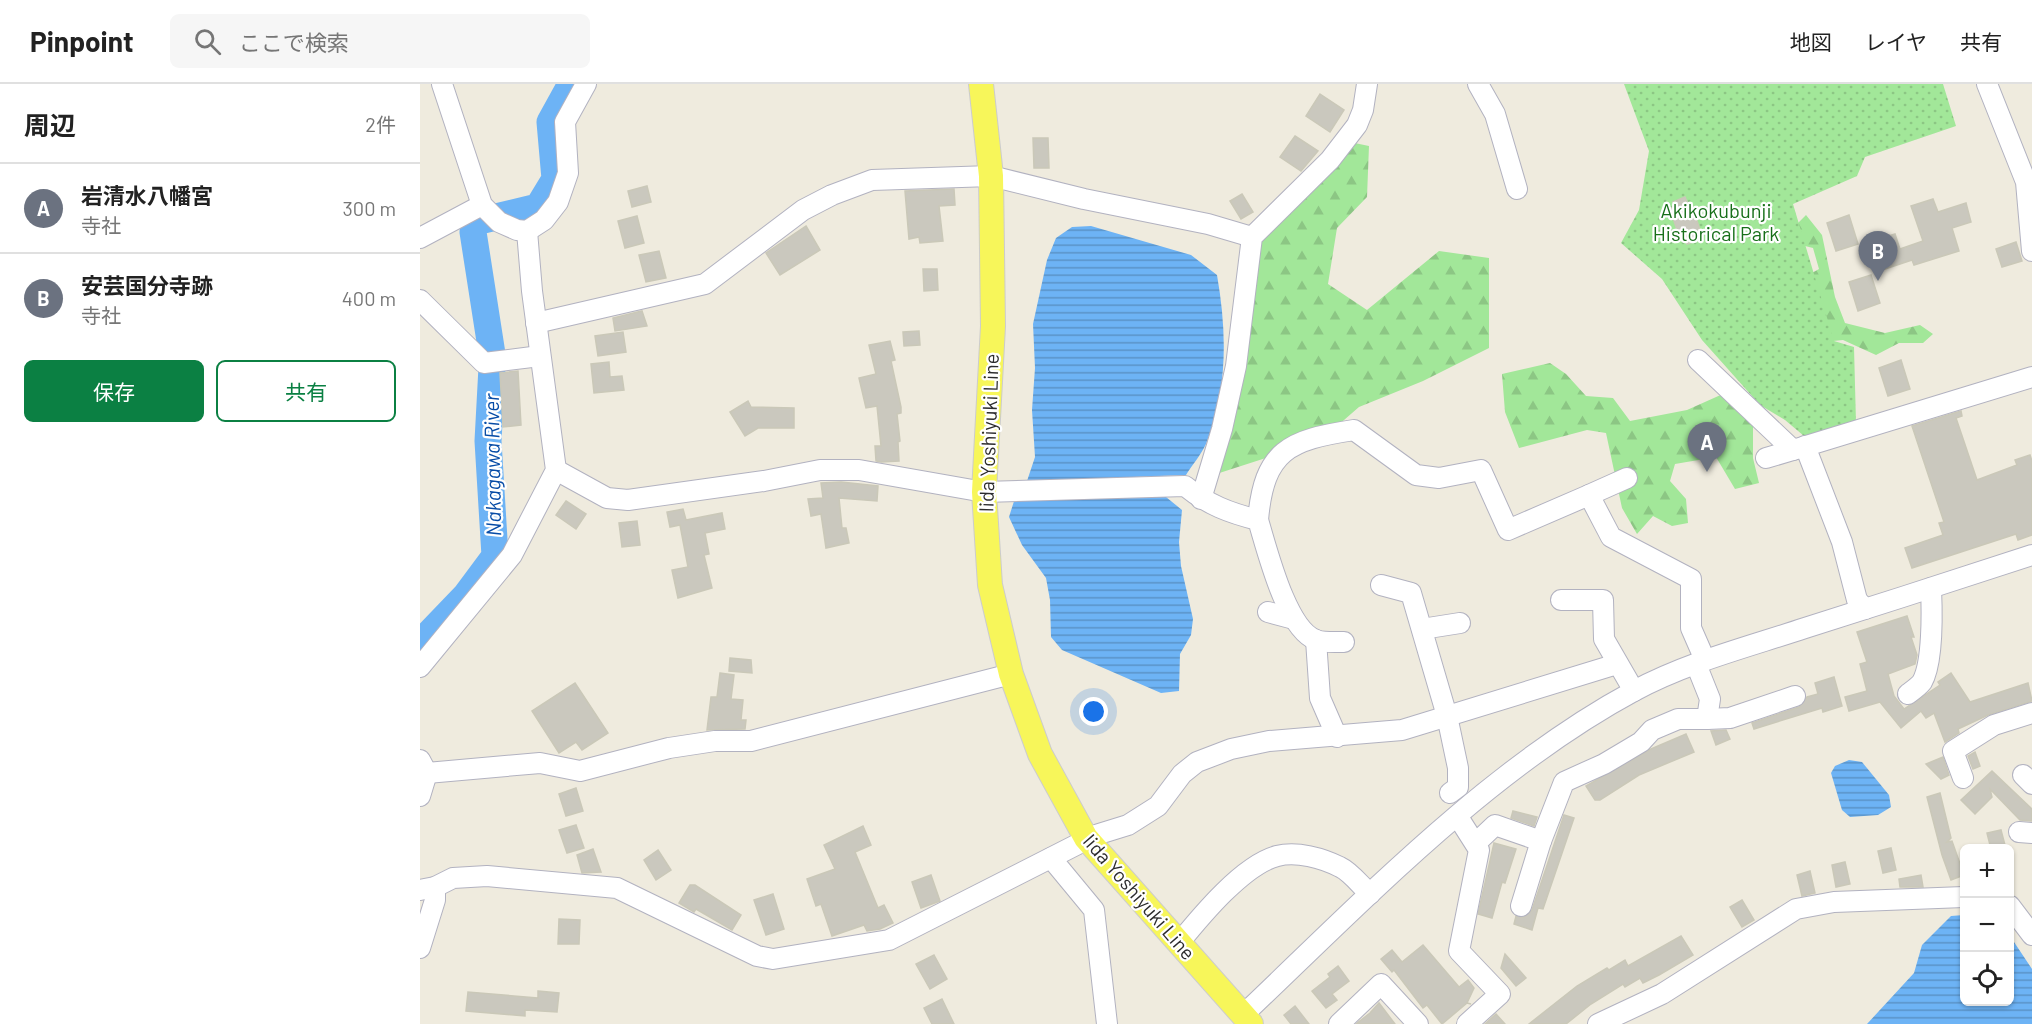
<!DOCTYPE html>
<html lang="ja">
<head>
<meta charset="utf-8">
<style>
  body { margin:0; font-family:Barlow,"Noto Sans JP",sans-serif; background:#f6f6f6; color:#222 }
  .controls { position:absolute; right:18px; bottom:18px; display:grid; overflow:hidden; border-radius:9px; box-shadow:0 2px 4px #0004 }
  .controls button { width:54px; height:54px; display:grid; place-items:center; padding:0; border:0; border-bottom:2px solid #e0e0e0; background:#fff; color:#222; font:30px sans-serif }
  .you { position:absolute; left:674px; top:628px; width:21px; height:21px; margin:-15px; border:4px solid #fff; border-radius:50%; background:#1a73e8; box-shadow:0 0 0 9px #1a73e833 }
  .badge { display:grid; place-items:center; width:39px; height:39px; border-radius:50%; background:#0b8043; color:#fff; font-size:20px; font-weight:700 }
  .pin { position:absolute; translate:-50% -50px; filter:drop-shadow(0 2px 3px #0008) }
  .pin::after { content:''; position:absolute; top:32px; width:21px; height:18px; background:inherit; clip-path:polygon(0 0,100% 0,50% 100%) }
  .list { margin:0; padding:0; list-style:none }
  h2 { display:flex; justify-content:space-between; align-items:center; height:78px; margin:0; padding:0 24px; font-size:26px }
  h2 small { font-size:20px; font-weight:400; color:#767676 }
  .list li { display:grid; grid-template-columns:39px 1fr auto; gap:18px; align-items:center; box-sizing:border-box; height:90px; padding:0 24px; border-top:2px solid #e0e0e0 }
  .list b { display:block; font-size:22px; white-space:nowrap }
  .list p { margin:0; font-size:20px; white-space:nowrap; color:#767676 }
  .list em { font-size:20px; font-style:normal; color:#767676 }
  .actions { display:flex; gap:12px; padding:18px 24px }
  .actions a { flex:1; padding:14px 0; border:2px solid #0b8043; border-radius:9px; text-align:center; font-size:21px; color:#0b8043 }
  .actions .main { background:#0b8043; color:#fff }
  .icon { flex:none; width:33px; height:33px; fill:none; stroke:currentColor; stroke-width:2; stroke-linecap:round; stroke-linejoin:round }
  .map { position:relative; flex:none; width:1612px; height:940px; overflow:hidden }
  header { display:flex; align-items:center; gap:36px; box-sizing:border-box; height:84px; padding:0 30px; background:#fff; border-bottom:2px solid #e0e0e0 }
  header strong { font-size:28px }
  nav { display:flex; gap:33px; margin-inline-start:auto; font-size:21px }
  .search { width:420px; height:54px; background:#f6f6f6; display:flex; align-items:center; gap:15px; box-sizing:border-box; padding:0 21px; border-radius:9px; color:#767676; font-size:22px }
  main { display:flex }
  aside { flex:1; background:#fff }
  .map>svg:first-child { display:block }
  .forest { fill:url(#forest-firs) }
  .park { fill:url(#park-dots) }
  .water { fill:url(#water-rules) }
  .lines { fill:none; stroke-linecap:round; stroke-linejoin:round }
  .river { stroke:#6db3f5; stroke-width:27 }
  .building { fill:#cac8be; stroke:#cac8b8; stroke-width:1.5 }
  .minor-casing { stroke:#b2b2c0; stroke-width:22 }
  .major-casing { stroke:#ccc; stroke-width:26 }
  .minor { stroke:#fff; stroke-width:20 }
  .major { stroke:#f7f65a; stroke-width:24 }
  .labels { text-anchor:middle; stroke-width:4.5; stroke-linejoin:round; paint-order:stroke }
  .park-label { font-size:20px; fill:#176f19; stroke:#fff }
  .street-label { font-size:20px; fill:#2c2c2c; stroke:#fff }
  .water-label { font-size:21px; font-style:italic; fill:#074ca6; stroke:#fff }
</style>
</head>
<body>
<header>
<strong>Pinpoint</strong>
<div class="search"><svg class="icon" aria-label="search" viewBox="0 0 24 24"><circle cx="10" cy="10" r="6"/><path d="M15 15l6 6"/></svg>ここで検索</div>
<nav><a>地図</a><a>レイヤ</a><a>共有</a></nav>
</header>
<main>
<aside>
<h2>周辺<small>2件</small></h2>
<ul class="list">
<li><span class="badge" style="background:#6b7280">A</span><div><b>岩清水八幡宮</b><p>寺社</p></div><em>300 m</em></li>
<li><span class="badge" style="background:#6b7280">B</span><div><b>安芸国分寺跡</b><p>寺社</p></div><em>400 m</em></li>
</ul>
<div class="actions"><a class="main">保存</a><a>共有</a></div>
</aside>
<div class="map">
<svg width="1612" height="940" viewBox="0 0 1612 940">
  <defs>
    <pattern id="forest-firs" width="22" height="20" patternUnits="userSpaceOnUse" patternTransform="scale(1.5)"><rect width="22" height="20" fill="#a2e799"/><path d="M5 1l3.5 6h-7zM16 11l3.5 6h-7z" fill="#8cc684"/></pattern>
    <pattern id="park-dots" width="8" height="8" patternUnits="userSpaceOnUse" patternTransform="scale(1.5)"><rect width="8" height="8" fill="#a2e799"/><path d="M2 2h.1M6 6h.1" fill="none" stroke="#8cc684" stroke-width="1.8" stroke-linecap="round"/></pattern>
    <pattern id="water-rules" width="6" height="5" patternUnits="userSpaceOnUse" patternTransform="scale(1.5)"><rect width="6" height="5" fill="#6db3f5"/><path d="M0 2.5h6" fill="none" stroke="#5a92c7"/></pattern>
  </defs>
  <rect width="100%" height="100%" fill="#efebde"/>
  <g class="forest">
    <path d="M925,57L949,62L947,113L917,144L908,200L947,226L1019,167L1069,174V264L1003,297L939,323L901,356L787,393L832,153Z"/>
    <path d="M1386,131L1402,151L1415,213L1425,239L1465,249L1500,241L1513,250L1503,259H1479L1456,271L1423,256L1403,258L1376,198L1399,185L1393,164L1377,160L1376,141Z"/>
    <path d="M1130,279L1146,290L1166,312L1193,314L1210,337L1267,326L1314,305L1333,327V374L1339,399L1315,405L1296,373L1255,380L1250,397L1266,415L1268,439L1252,442L1233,432L1217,450L1202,424L1186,349L1167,346L1099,364L1085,328L1082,290Z"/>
  </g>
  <path class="park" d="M1204,0H1523L1536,42L1445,73L1437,92L1373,120L1414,257L1434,263L1436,339L1384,352L1365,336L1340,321L1282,256L1242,195L1201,159L1219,126L1229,67Z"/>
  <g class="water">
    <path d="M671,142L771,171L797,191C807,248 808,305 786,360C781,371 772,381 766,391L607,397L615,373L612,326L615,284L613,240L627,176L636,154L652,143Z"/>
    <path d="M746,413L762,426L759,458L761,482L773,535L771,551L760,570L759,607L741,609L642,566L631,553L630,516L626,494L602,461L589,433L595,414Z"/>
    <path d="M1429,676L1442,678L1469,711L1471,723L1458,731L1430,733L1422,726L1411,689L1415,682Z"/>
    <path d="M1544,831V918H1590V852L1612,885V940H1447L1494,889L1502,861L1531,832Z"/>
  </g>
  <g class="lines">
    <g class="river">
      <path d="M72,270L53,148L55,138L118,123L135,95L130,38L151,0"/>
      <path d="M0,559L46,511L75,472L68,357L72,283"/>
    </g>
  </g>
  <g class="building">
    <path d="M900,10L924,26L910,48L886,32Z"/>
    <path d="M875,52L898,67L881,87L860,73Z"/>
    <path d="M613,54H628L629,84H614Z"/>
    <path d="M227,102L231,118L212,123L208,107Z"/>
    <path d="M534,105L535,121L519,122L523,157L500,159L499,153L489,155L485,107Z"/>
    <path d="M822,110L833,128L821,135L810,117Z"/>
    <path d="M1265,113L1268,120L1271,119L1281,149L1277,150L1279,156L1267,160L1265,154L1260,155L1250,125L1254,123L1253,118Z"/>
    <path d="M1513,115L1518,128L1546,119L1551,138L1532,144L1539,167L1494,181L1492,176L1462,186L1452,157L1475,150L1480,165L1503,157L1491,122Z"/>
    <path d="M1429,131L1438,160L1416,167L1407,139Z"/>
    <path d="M217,132L224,159L205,164L198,137Z"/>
    <path d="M386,142L400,166L360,191L346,169Z"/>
    <path d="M1596,158L1602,177L1582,183L1576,165Z"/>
    <path d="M239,167L246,194L226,198L219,171Z"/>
    <path d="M503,185H517L518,206L504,207Z"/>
    <path d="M1451,191L1460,219L1438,227L1429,198Z"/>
    <path d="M222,227L227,242L195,247L193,234Z"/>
    <path d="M499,247L500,261L484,262L483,248Z"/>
    <path d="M203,248L206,268L178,272L175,252Z"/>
    <path d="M470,257L475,276L471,277L481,323V329L477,330L480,357L478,358L479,377L461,378L456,377L455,362H461L457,322L446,324L439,294L456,290L449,261Z"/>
    <path d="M1481,276L1490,305L1468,312L1459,284Z"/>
    <path d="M189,278L190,293L202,292L204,306L174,309L171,280Z"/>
    <path d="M98,287L101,341L83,343L80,289Z"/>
    <path d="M328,317L331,323L374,324V344H338L325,352L310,328Z"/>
    <path d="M1541,327L1542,332L1536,334L1557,396L1597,381L1595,376L1610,371L1612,377V451L1598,456L1596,450L1492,484L1485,464L1523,451L1519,439L1524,438L1492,342Z"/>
    <path d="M421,398L458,402L457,417L419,414L422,444H426L429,459L406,464L401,430L391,432L388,415L403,414L401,399Z"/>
    <path d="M146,417L166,430L156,445L136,431Z"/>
    <path d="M263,425L266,436L302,429L305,445L285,449L289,470L284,471L292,504L258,514L252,486L268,483L260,441L250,443L247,428Z"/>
    <path d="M217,437L220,461L202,463L199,439Z"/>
    <path d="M1487,532L1494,553H1491L1497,571L1495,580L1468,590L1474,612L1484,625L1520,601L1518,598L1531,589L1550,618L1608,599L1612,617L1568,631L1538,645L1539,649L1525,658L1514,629L1506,634L1501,627L1481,644L1460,618L1429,627L1425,613L1447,607L1440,580L1447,578L1437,548Z"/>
    <path d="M310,574L331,576L332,589L309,587Z"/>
    <path d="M300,589L314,591L311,615L323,616L321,636H326L325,645L287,646L291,613H297Z"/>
    <path d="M1414,593L1422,622L1403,628L1402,624L1334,645L1332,639L1379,623L1387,613L1398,610L1395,599Z"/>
    <path d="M155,599L188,649L162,666L156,658L139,669L112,627Z"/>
    <path d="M1306,646L1310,655L1296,661L1291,647Z"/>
    <path d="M1266,650L1274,668L1219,691L1180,716H1175L1166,702L1231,665Z"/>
    <path d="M1555,668L1560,682L1553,685L1548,672Z"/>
    <path d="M1523,673L1529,691L1521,695L1506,680Z"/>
    <path d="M1572,687L1612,725V737L1600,736L1570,705L1572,713L1555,730L1541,716Z"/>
    <path d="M156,704L163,727L146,732L139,710Z"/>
    <path d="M1520,709L1531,754L1527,758L1532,757L1544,791L1531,796L1522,771L1507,713Z"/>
    <path d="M1093,727L1117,733L1114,742L1091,734Z"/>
    <path d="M1144,731L1154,734L1123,825L1118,824L1112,846L1094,840L1096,832L1104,833L1112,826Z"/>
    <path d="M156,741L164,764L147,769L139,746Z"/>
    <path d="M443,742L451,761L435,768L458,824L464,821L473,839L460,845L447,847L444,841L412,852L401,820L396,822L387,795L415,785L404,761Z"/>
    <path d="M1581,746L1586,765H1571L1567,749Z"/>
    <path d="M1074,759L1096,765L1085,799L1082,798L1072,834L1058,830Z"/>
    <path d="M1471,764L1476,786L1463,789L1458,767Z"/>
    <path d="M173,765L181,788L162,789L157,771Z"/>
    <path d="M238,766L251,786L236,796L224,776Z"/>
    <path d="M1425,778L1430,800L1416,803L1412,781Z"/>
    <path d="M1390,787L1395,809L1382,812L1377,791Z"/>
    <path d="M511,791L520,817L501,824L492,798Z"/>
    <path d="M1501,791L1503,803H1480L1479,795Z"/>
    <path d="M270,801H275L321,831L312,846L276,825L274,828L259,819Z"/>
    <path d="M353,810L364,845L346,851L334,816Z"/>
    <path d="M1322,816L1334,836L1322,843L1310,823Z"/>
    <path d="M139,835L160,836L159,860H138Z"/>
    <path d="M1261,852L1273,871L1239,891L1223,899L1220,894L1205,903L1203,900L1171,920L1146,940H1109L1157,902L1187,884L1189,886L1205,876L1208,882Z"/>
    <path d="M1003,861L1039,903L1048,896L1054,904L1047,919L1051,920L1047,919L1022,940L1007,921L1003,924L974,886L972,888L961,875L972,866L982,878Z"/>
    <path d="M1085,870L1106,894L1096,902L1081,884Z"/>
    <path d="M514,871L527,895L510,905L496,880Z"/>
    <path d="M918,882L929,897L912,910L917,916L906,924L892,907L910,893L908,890Z"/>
    <path d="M118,907L139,909L137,928L105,926V932L46,927L48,908L118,914Z"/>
    <path d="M522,915L534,940H512L504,924Z"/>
    <path d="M959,919L975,940H936L950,929Z"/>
    <path d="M875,922L889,940H871L864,931Z"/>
    <path d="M1076,930L1085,940H1065Z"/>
  </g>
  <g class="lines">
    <g class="minor-casing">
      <g id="minor">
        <path d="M22,0L62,121L79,138L97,146L107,147L124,136L138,118L148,89L145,38L166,0"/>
        <path d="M1058,0L1075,30L1097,105"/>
        <path d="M1567,0L1606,98L1612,167"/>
        <path d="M0,154L62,121"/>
        <path d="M0,216L64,279L120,272"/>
        <path d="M116,239L285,200L383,126L412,111L452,96L571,92L664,115L788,140L832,153"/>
        <path d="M1278,276L1373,366L1612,293"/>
        <path d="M1385,362L1422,458L1437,516L1445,525"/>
        <path d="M1346,374L1373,366"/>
        <path d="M136,386L187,414L208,416L344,397L400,386H439L564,408L765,402C788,421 810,429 838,436C847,465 866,545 896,556C904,559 916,558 924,558"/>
        <path d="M1169,411L1207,394"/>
        <path d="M781,415L802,345L816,282L832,153L910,76L937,41L943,26L947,0"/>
        <path d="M838,436C844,366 869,356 934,346L996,391L1019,394L1061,386L1088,446L1169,411L1191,453L1271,495V544L1285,576"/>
        <path d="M961,501L991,509L1027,632L1038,684V703L1030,709"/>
        <path d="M1141,516H1183L1184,555L1214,607"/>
        <path d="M848,528L874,535"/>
        <path d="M1002,545L1040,539"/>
        <path d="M896,556L900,614L917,653"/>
        <path d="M0,583L92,471L136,386L112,207L107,147"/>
        <path d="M1488,610C1492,607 1499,602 1502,598C1513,579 1512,526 1511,504"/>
        <path d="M1287,635L1310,634L1375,612"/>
        <path d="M0,676L7,689L0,712"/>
        <path d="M7,689L120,679L160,687L249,664L295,657H331L591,590"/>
        <path d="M1603,691L1612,700"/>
        <path d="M1543,694L1533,667L1574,641L1612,629"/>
        <path d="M1038,733L1059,766L1039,867L1080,910L1047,940"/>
        <path d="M1599,748L1612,749"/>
        <path d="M1121,757L1144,698L1184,680L1221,658L1232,646L1258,635H1287L1290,615L1276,580"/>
        <path d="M1056,759L1075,741L1121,757L1101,822"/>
        <path d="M631,774L674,826L687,940"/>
        <path d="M0,806L15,803L33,794L67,792L197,804L337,872L353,875L469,856L656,761L666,754L708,741L738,722L762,690L777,678L811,665L849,657L982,646L1197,580"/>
        <path d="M1590,822L1612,851"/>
        <path d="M759,859C781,832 823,781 857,772C877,767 902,774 920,783C931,788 941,802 950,810"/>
        <path d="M0,864L15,816V803"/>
        <path d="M823,931C942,818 1069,685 1214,607C1268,578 1328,563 1385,544C1461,520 1536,496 1612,471"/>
        <path d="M919,940L961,900L998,940"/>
        <path d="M1178,940L1242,910L1376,825L1414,818L1544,813"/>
      </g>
    </g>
    <g class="major-casing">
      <path id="major" d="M561,0L571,92L573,242L564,408L570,501L591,590L620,670L666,754L831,940"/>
    </g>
    <use href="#minor" class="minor"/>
    <use href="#major" class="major"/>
  </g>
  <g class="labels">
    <g class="park-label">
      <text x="1296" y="134">Akikokubunji<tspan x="1296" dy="23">Historical Park</tspan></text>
    </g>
    <g class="street-label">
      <text transform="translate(569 349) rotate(-88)" y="7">Iida Yoshiyuki Line</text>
      <text transform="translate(719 813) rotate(49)" y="7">Iida Yoshiyuki Line</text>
    </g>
    <g class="water-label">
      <text transform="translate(73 381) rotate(-91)" y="7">Nakagawa River</text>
    </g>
  </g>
</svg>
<div class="controls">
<button>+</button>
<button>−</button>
<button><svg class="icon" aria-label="locate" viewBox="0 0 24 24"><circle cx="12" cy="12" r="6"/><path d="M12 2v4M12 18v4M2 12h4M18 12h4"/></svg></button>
</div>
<div class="you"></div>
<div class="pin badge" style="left:1287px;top:388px;background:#6b7280">A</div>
<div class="pin badge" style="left:1458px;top:197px;background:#6b7280">B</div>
</div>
</main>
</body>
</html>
